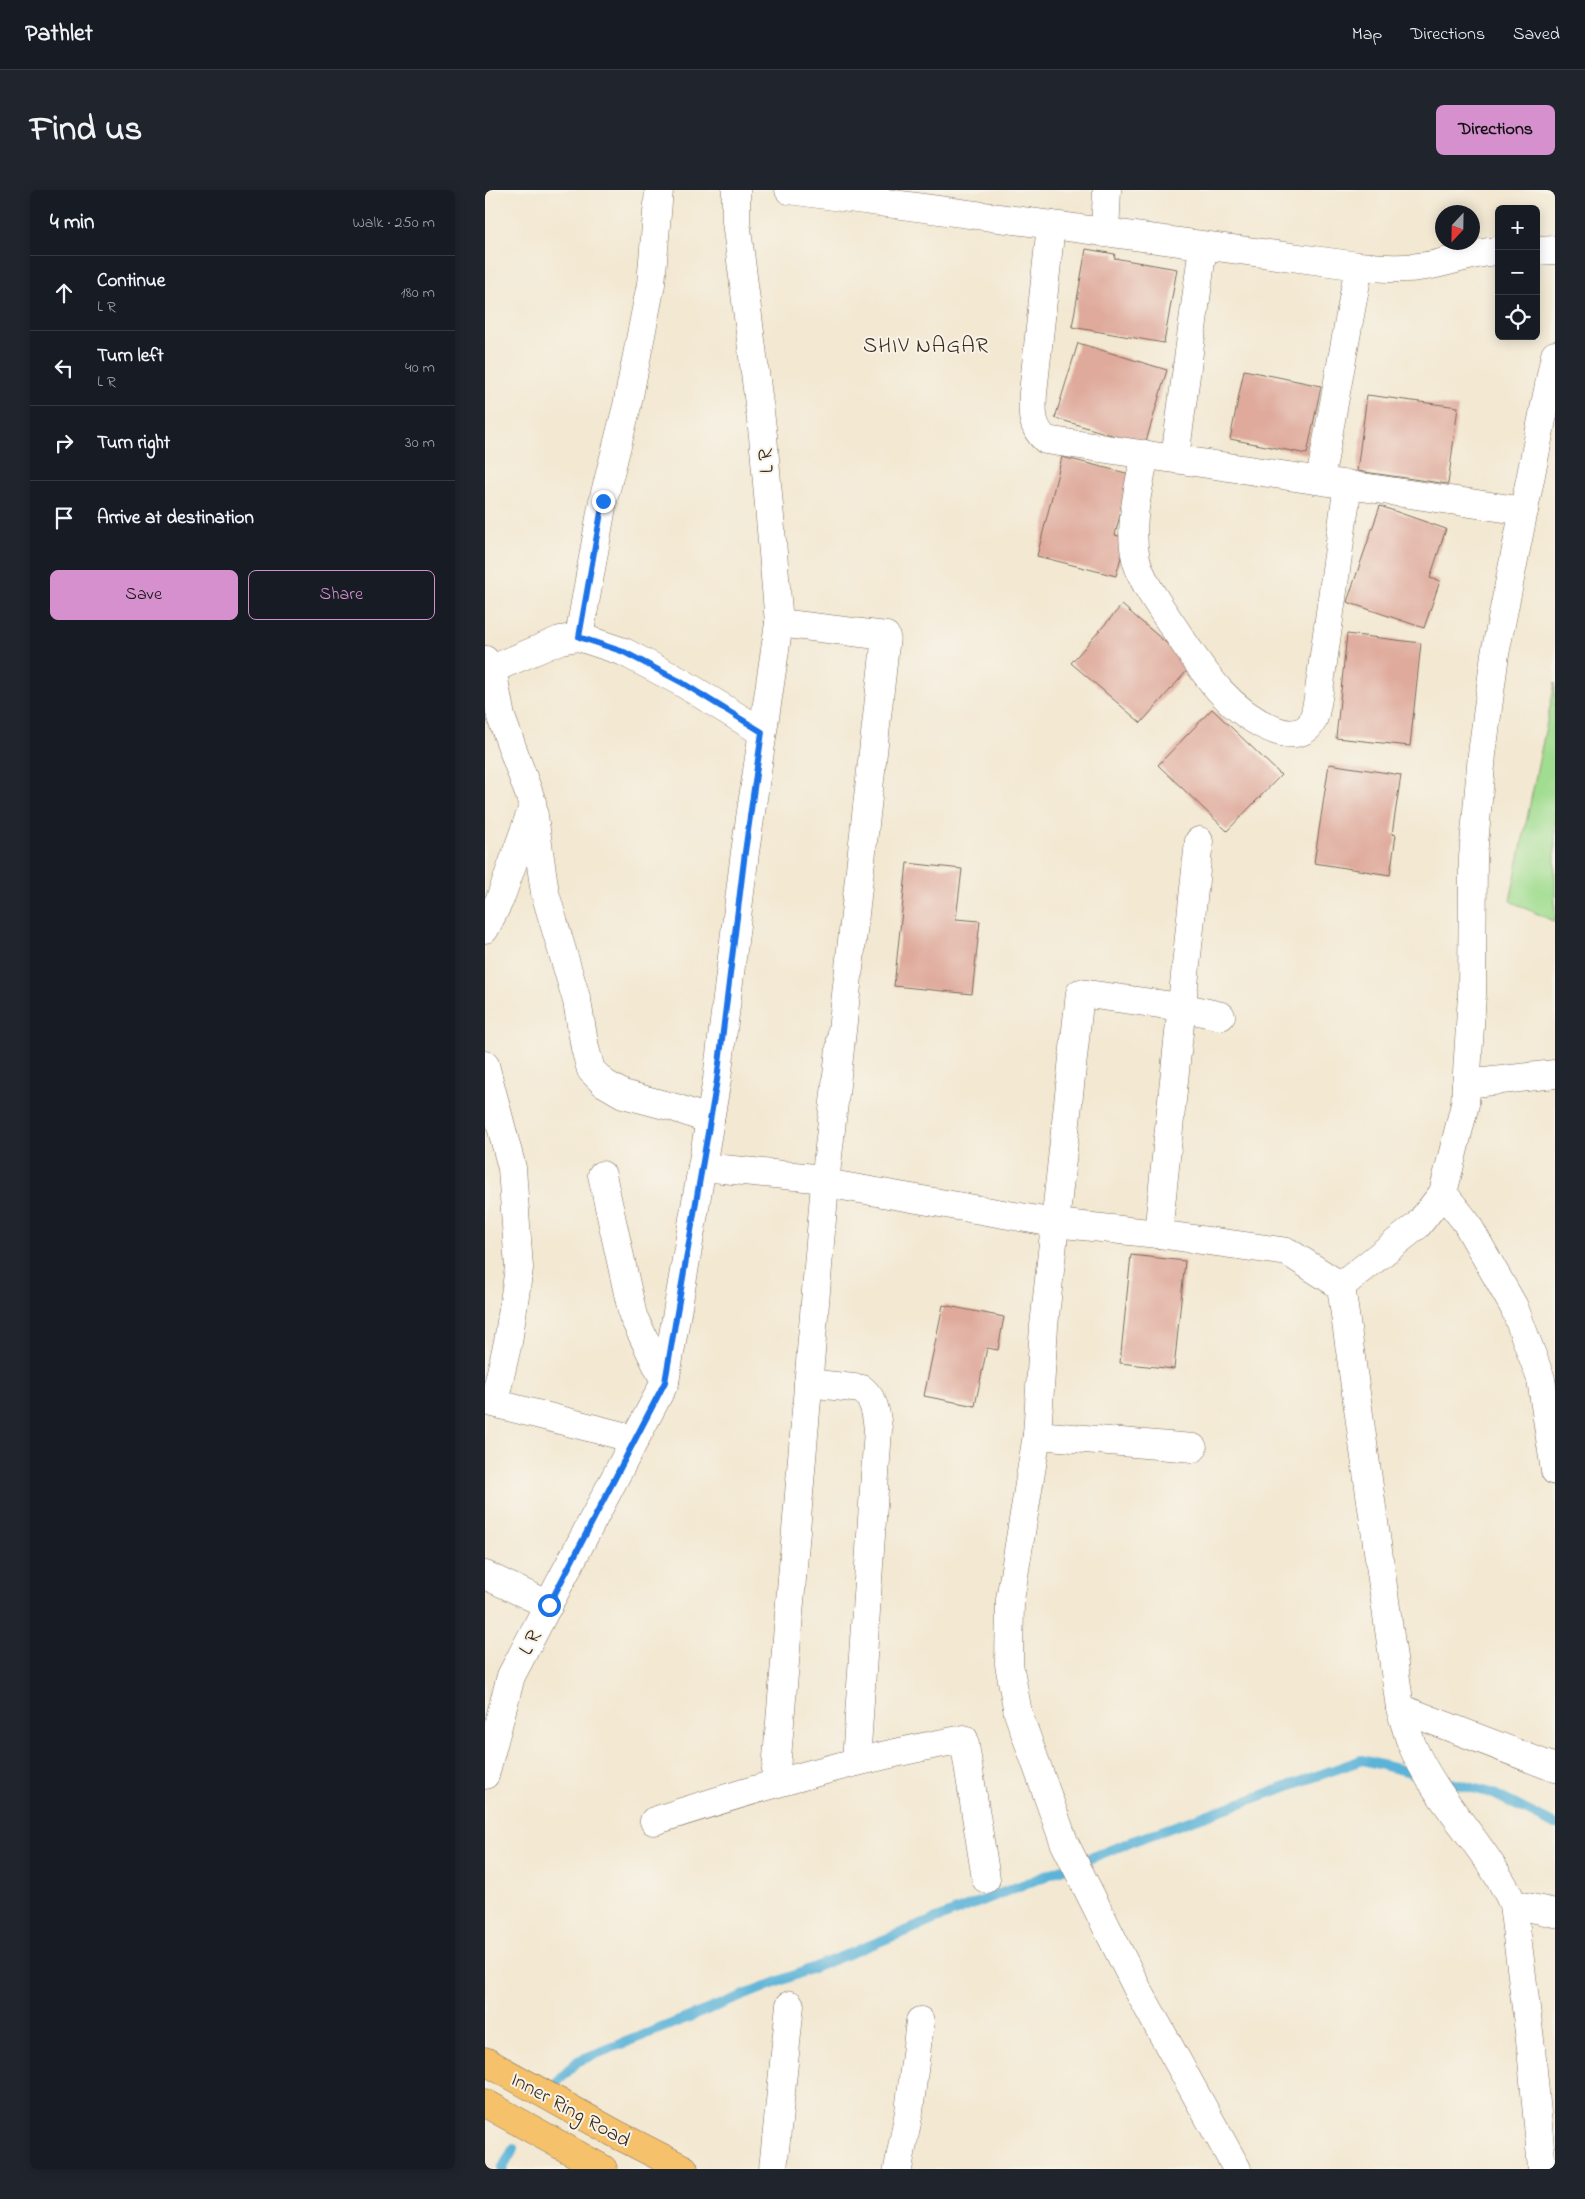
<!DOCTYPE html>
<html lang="en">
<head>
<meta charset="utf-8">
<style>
  body { margin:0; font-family:"Indie Flower",sans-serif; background:#20242c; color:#f1f3f6 }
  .controls { position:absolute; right:15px; top:15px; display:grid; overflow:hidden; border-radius:8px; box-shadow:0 2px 12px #0003 }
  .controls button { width:45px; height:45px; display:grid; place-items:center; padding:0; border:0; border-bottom:1px solid #363941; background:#171b24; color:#f1f3f6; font:25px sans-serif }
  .compass { position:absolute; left:950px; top:15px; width:45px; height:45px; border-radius:50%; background:#171b24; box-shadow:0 2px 12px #0003; rotate:202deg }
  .stop { position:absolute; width:15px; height:15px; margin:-11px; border:4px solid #1a73e8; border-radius:50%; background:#fff }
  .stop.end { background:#1a73e8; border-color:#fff; box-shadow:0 1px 5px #0008 }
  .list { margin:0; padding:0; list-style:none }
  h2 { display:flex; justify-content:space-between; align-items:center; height:65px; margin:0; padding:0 20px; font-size:21px }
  h2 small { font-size:16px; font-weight:400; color:#9ea1a6 }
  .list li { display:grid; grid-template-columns:32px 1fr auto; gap:15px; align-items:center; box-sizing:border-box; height:75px; padding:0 20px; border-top:1px solid #363941 }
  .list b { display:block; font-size:19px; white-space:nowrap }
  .list p { margin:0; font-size:16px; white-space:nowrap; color:#9ea1a6 }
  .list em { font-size:16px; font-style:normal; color:#9ea1a6 }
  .actions { display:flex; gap:10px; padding:15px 20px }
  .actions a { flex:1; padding:11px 0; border:1px solid #d690ce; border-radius:8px; text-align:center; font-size:18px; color:#d690ce }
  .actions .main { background:#d690ce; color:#111 }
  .icon { flex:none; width:28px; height:28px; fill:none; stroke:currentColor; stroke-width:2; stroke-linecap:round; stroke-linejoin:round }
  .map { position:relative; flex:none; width:1070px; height:1979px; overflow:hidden; border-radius:8px }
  header { display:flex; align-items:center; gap:30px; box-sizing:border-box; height:70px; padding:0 25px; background:#171b24; border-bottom:1px solid #363941 }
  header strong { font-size:24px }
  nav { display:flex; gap:28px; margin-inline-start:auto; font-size:18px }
  .intro { display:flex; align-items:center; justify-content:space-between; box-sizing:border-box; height:120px; padding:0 30px }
  h1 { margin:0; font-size:35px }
  .button { padding:12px 22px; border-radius:8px; background:#d690ce; color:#111; font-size:18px; font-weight:700 }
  main { display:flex; gap:30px; padding:0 30px }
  aside { flex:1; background:#171b24; border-radius:8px; box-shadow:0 2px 12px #0003 }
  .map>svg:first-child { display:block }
  .green { fill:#a1dd91; stroke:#6e8458 }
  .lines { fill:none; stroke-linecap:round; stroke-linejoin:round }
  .stream { stroke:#5bb3d8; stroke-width:10 }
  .building { fill:#dfaa9c }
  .minor-casing { stroke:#7b6c5d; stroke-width:29 }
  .major-casing { stroke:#7b6c5d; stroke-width:29 }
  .minor { stroke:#fff; stroke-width:28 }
  .major { stroke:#f5c16b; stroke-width:28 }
  .route { stroke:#1a73e8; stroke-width:6 }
  .labels { text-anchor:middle; stroke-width:4; stroke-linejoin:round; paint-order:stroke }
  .street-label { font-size:21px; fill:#3b2a1e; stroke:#f7f3e8 }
  .neighbourhood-label { font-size:22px; letter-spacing:1px; fill:#3b2a1e; stroke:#f7f3e8 }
</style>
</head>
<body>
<header>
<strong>Pathlet</strong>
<nav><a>Map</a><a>Directions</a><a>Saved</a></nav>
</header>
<div class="intro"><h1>Find us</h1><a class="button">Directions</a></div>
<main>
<aside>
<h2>4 min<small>Walk · 250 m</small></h2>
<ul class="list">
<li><svg class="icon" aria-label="ahead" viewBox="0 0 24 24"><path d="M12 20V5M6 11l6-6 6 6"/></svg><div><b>Continue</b><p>L R</p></div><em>180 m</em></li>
<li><svg class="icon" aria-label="left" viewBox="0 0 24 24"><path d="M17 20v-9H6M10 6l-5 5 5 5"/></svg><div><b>Turn left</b><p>L R</p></div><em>40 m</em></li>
<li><svg class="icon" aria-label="right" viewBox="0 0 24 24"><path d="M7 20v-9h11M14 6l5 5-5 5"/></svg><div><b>Turn right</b></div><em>30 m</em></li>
<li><svg class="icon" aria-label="arrive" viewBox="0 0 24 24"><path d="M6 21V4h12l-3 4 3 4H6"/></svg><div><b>Arrive at destination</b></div></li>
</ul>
<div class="actions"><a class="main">Save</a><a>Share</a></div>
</aside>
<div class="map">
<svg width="1070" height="1979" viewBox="0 0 1070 1979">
  <rect width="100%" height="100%" fill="#f7f3e8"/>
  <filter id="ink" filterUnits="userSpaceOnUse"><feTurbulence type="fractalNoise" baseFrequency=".02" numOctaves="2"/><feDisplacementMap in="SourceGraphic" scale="10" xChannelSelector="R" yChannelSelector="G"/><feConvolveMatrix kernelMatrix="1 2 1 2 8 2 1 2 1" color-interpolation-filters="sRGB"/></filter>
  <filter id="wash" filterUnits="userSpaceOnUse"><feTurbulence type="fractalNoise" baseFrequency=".0096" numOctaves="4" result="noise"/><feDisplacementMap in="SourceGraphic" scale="20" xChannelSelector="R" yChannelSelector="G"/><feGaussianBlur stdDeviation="1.12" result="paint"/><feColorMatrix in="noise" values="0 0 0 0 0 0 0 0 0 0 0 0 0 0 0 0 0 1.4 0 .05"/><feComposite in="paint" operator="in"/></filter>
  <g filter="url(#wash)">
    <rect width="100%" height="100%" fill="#f3e8d2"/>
    <path class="green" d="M1070,493V732L1025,711Z"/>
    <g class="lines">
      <g class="stream">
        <path d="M951,1589L1007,1603L1070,1635"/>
        <path d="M68,1896L93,1871L651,1650L877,1570L937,1585"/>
        <path d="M17,1979L29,1958"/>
      </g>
    </g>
    <g id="blocks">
      <g class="building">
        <path d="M601,59L630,64L629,68L692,79L679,153L587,137Z"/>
        <path d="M593,153L682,180L660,255L570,228Z"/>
        <path d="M759,180L836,196L822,264L745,249Z"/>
        <path d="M882,205L973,217L963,294L872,281Z"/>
        <path d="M577,267L645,284L630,345L641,348L631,386L552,366Z"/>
        <path d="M895,316L961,339L945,388L955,391L939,438L862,412Z"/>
        <path d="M637,415L707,475L656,533L586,473Z"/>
        <path d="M862,444L936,453L925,556L851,548Z"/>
        <path d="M727,519L796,585L742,641L673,575Z"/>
        <path d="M844,574L916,585L907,644L911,645L905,685L829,673Z"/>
        <path d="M422,673L477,679L471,729L495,731L487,804L409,796Z"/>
        <path d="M646,1065L700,1071L689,1179L635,1173Z"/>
        <path d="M458,1115L519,1127L513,1160L502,1158L490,1216L439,1206Z"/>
      </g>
    </g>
  </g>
  <g filter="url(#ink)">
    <use href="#blocks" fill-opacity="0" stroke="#7b6c5d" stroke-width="1"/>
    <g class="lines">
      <g class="minor-casing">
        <g id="minor">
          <path d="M304,0L874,76C897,78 918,80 941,76C965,72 989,62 1014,61"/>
          <path d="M566,35L548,203C547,222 546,237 561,250L1039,321"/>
          <path d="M620,43L622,0"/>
          <path d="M1051,61L1070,60"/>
          <path d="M660,264C654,298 643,334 651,369C657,392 672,412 685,432C714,475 741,522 792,541C801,544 813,545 821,539C830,533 831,518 833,508L863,294"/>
          <path d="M690,268L718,56"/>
          <path d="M835,290L874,76"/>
          <path d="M94,447L118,311L142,216L166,94L174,0"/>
          <path d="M0,470L7,479L75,450L94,447L139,462L196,492L277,542"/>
          <path d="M7,479L16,527L47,612L60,703L92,811L100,858L106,880L119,893L138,904L191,918L225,930"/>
          <path d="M0,739L15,709L46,622"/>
          <path d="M736,826L696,817L595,803L559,1136L552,1245L525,1410L524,1474L533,1523L579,1652L652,1798L752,1979"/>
          <path d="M0,875L27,978L34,1078L23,1152L9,1212"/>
          <path d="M981,894L1070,884"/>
          <path d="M217,977L340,989"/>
          <path d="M117,985L148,1126L180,1192"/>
          <path d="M340,993L570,1033L673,1044L803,1062L856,1096L915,1518C919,1530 922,1543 927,1555C951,1611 1003,1658 1028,1714L1046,1858L1057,1979"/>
          <path d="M958,1003L981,1032L1029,1117L1056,1189L1070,1281"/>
          <path d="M673,1044L714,651"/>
          <path d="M856,1096L933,1035L958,1003L980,914L987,805L988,667L997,564L1010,464L1070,165"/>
          <path d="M323,1193L377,1199C390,1210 391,1223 393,1239L371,1572"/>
          <path d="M0,1211L150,1249"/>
          <path d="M552,1245L708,1258"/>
          <path d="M0,1385L64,1415"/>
          <path d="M915,1518L1070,1578"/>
          <path d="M0,1585L26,1486L180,1192L232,889L260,662L294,433L278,246L251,31V0"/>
          <path d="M290,1592L340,993L401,446L294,433"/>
          <path d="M169,1631C271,1598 373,1568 479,1549L501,1689"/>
          <path d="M1028,1714L1070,1723"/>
          <path d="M288,1979L305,1815"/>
          <path d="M413,1979L424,1922L435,1831"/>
        </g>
      </g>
      <g class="major-casing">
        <g id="major">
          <path d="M0,1871L131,1944L199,1979"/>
          <path d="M0,1913L118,1979"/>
        </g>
      </g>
      <use href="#minor" class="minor"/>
      <use href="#major" class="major"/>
    </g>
  </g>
  <g class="lines" filter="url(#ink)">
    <path class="route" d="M64,1415L180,1192L232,890L260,662L277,542L196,492L139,462L94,447L118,311"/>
  </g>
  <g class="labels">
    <g class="street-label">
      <text transform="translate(280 271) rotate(-95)" y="7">L R</text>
      <text transform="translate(44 1452) rotate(-62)" y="7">L R</text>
      <text transform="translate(86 1919) rotate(29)" y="7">Inner Ring Road</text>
    </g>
    <g class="neighbourhood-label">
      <text x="441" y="162">SHIV NAGAR</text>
    </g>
  </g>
</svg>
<div class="controls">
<button>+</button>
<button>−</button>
<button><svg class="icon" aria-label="locate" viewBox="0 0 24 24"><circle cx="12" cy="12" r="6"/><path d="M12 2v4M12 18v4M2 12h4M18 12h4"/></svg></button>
</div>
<svg class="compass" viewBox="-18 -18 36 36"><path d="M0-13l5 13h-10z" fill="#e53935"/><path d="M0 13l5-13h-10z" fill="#9ea1a6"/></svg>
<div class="stop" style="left:64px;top:1415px"></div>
<div class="stop end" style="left:118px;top:311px"></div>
</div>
</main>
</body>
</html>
